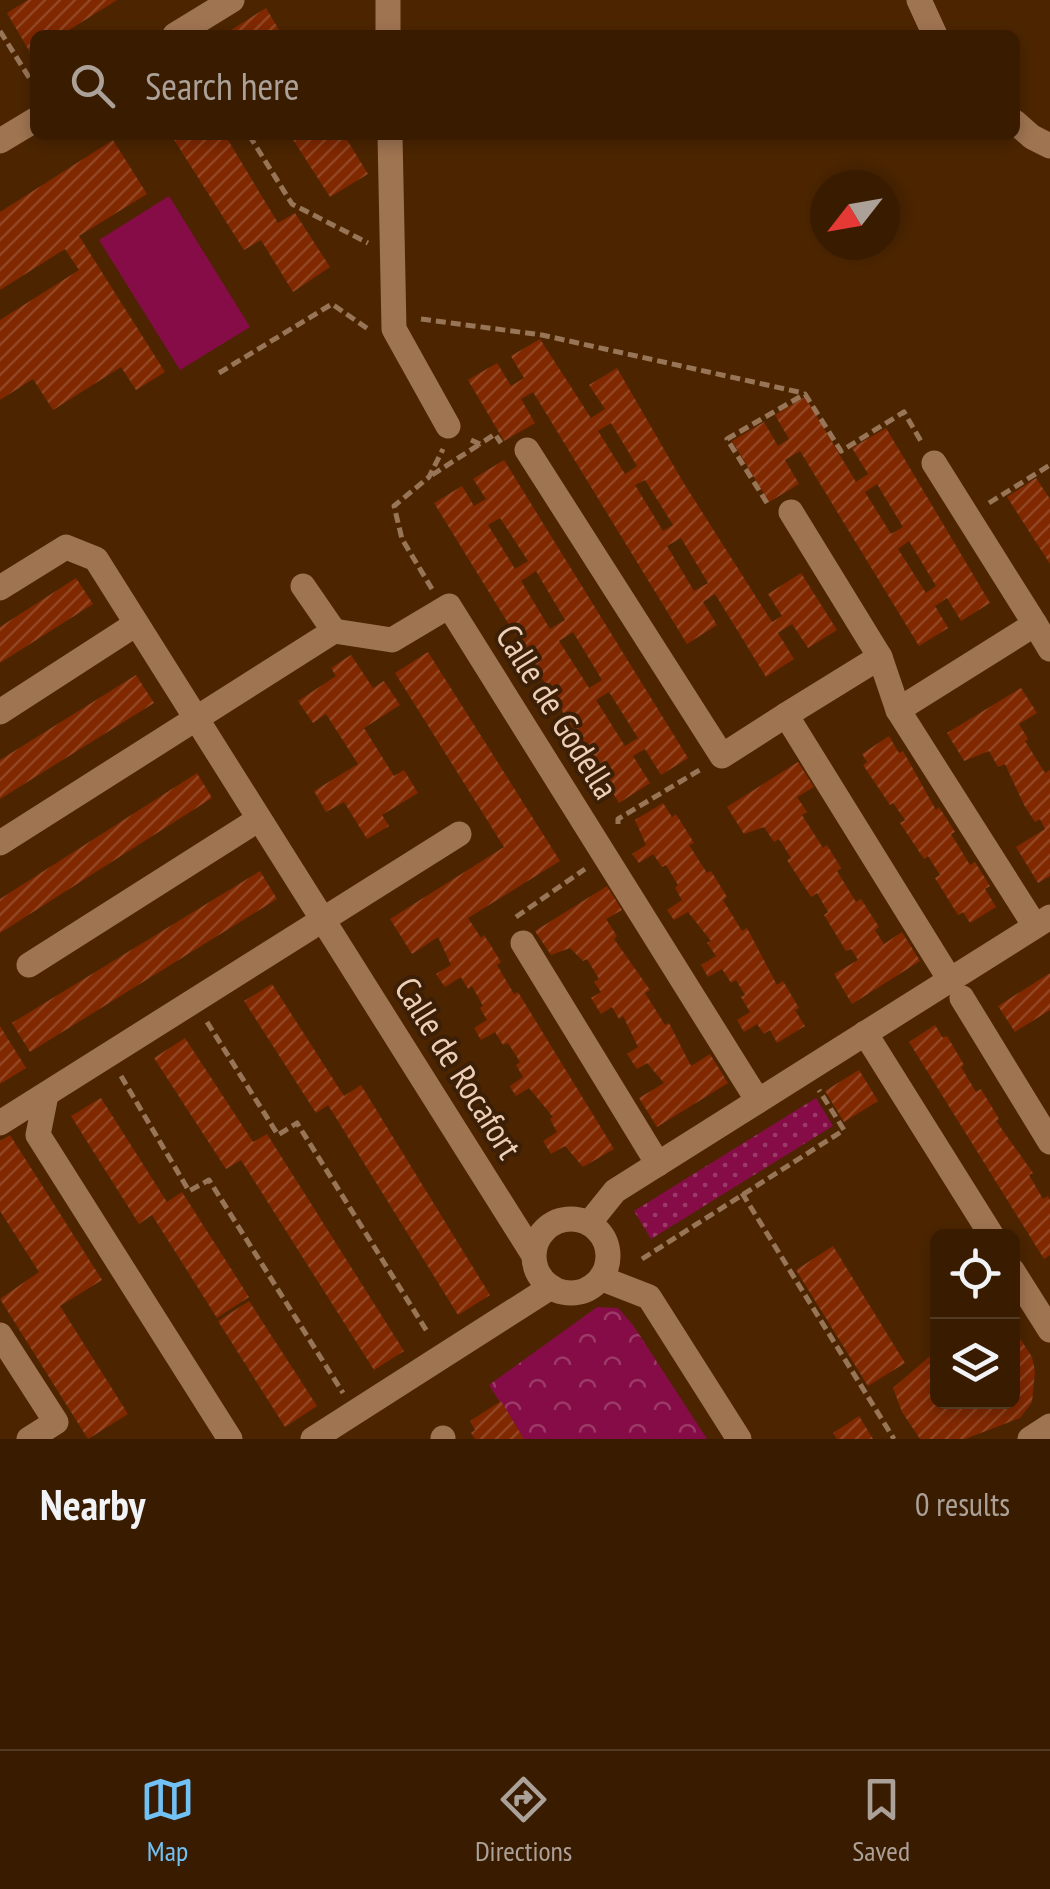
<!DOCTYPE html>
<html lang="en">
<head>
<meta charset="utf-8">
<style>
  body { margin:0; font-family:"PT Sans Narrow",sans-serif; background:#40250a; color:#f1f3f6 }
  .controls { position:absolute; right:30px; bottom:30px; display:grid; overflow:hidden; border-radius:15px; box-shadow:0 5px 15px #0003 }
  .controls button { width:90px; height:90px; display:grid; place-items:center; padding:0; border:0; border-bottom:2px solid #533a22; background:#391c00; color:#f1f3f6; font:50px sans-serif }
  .compass { position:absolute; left:810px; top:170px; width:90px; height:90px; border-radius:50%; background:#391c00; box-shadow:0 5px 15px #0003; rotate:239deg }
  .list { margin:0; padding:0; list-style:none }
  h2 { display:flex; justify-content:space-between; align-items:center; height:130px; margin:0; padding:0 40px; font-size:42px }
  h2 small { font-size:32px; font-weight:400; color:#aba199 }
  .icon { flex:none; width:55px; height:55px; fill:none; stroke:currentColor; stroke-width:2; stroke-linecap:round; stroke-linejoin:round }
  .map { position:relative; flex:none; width:1050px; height:1439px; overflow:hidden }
  .search { position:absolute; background:#391c00; box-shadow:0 5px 15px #0003; left:30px; right:30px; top:30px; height:110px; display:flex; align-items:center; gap:25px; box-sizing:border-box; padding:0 35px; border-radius:15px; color:#aba199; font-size:38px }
  .sheet { height:310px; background:#391c00 }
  nav { display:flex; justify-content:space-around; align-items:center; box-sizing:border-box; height:140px; border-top:2px solid #533a22; background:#391c00; font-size:28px; color:#aba199 }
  nav a { display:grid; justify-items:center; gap:5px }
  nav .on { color:#72c1f5 }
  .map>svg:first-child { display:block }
  .grass { fill:url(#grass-dots) }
  .forest { fill:url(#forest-crowns) }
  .pitch { fill:#850c47 }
  .building { fill:url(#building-hatch); fill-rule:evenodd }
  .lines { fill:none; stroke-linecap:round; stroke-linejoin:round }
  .path { stroke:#987557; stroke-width:5; stroke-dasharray:10 5; stroke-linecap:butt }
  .minor { stroke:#9f7451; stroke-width:25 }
  .labels { text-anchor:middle; stroke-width:8; stroke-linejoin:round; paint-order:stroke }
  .street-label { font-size:35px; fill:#edceb7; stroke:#3b1f06 }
</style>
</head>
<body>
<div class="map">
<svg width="1050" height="1439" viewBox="0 0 1050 1439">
  <defs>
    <pattern id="grass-dots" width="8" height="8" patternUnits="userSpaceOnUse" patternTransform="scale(2.5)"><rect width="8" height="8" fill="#850c47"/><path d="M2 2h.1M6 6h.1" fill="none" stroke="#9c3a67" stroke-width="1.8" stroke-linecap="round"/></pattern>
    <pattern id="forest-crowns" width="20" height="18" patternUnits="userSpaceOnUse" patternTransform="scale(2.5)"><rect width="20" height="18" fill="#850c47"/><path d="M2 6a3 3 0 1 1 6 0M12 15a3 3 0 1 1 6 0" fill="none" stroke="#9c3a67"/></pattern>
    <pattern id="building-hatch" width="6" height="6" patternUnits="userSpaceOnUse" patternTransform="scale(2.5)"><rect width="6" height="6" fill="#802800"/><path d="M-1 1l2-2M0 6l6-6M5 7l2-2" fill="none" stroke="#924623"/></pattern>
  </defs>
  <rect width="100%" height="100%" fill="#4c2500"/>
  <path class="grass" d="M816,1098L833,1126L651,1239L634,1211Z"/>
  <path class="forest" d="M597,1307L618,1308L633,1325L707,1439H524L489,1385Z"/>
  <path class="pitch" d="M169,196L250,327L180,370L99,240Z"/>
  <g class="building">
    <path d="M28,0H117L61,35H35V52L31,54L7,13Z"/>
    <path d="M266,8L282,35H223Z"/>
    <path d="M171,135H225L278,223L295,213L330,267L293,292L261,240L244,250Z"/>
    <path d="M290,135H344L368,174L330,197Z"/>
    <path d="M113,140L147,194L79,236L165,372L136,390L121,367L53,410L33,379L0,400V320L79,270L65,249L0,290V212Z"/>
    <path d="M540,339L591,418L605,409L589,385L617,368L683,482L772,622L782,616L768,594L801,573L837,630L808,648L792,624L778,633L794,659L766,677L715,594L703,602L717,625L687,644L533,392L521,399L535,423L504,441L468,380L497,363L511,386L524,378L511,356ZM611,423L637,466L625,474L598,431ZM645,480L673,525L663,531L635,485ZM681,538L708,583L694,591L667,546Z"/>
    <path d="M805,397L856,482L868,474L852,448L886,428L990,603L961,621L947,598L935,606L948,628L919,646L800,451L785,460L799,484L769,502L732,441L764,422L778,446L789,439L775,415ZM877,484L903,527L891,534L865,492ZM909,541L936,586L926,593L898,549Z"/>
    <path d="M504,460L688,758L661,775L645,749L633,756L650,783L619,803L434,503L462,486L474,506L486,499L473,479ZM500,518L528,561L515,569L488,525ZM536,571L565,620L550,629L521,581ZM573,632L602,680L589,688L559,641ZM609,692L638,738L625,746L596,700Z"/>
    <path d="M1036,478L1050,499V564L1007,497Z"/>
    <path d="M76,578L93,604L0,663V627Z"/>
    <path d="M428,652L560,861L468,918L481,938L484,935L501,962L497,965L514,994L518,992L614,1149L583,1167L565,1146L551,1154L543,1141L557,1132L550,1119L553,1117L529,1088L516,1096L512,1090L510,1086L523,1077L516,1065L520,1062L508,1043L503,1045L495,1032L481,1040L474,1028L487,1020L480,1008L483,1006L472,986L468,989L461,977L445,987L440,980L436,974L451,965L438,937L412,954L390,919L504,847L395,673Z"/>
    <path d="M351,655L373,688L384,681L400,705L364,728L394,776L404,770L418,793L382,815L389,826L367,839L344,802L326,812L314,791L358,764L326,714L313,723L298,701L336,676L331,668Z"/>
    <path d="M136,675L154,703L0,799V760Z"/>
    <path d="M1021,688L1037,713L1019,724L1028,739L1025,741L1045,773L1050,770V876L1038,883L1016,847L1045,829L1040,819L1035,822L1024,805L1005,764L998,767L989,751L964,761L947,733Z"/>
    <path d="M889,736L899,753L903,751L936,810L939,807L955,832L951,834L970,865L975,862L990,886L985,889L996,907L970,923L963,912L958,915L935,878L940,875L928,856L924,859L900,823L905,820L893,803L890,805L863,765L867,762L862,754Z"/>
    <path d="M798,762L814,787L797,797L807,812L802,815L823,848L827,845L841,868L837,871L856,902L861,899L879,927L875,930L884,944L902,932L920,961L852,1004L834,974L858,960L851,949L846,951L824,915L828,912L817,893L811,897L787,860L791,858L779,839L774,842L764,827L744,834L727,807Z"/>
    <path d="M197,773L212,798L0,933V899Z"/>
    <path d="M663,803L672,817L676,814L694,843L689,845L707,873L711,871L727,897L723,900L742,931L747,928L777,985L783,981L799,1008L795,1010L805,1026L777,1043L770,1030L764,1034L757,1024L744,1032L737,1020L750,1012L741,997L745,995L736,980L731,983L722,969L708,977L701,965L716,956L707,943L711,941L688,912L674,920L667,910L682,900L675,888L678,885L666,865L662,867L653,854L639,863L632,854L646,845L635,820Z"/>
    <path d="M260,871L277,899L30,1052L12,1023Z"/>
    <path d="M607,886L622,910L606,919L617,936L614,939L650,990L645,993L665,1025L669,1023L691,1066L710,1054L728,1083L657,1127L639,1098L664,1083L647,1063L637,1069L627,1054L638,1047L623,1016L619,1019L612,1007L601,1014L591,998L601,992L594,982L599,979L587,959L583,961L570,948L551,955L535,931Z"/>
    <path d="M1050,973V1010L1015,1032L998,1006Z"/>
    <path d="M272,984L344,1096L361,1085L490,1295L458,1315L328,1105L316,1113L244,1001Z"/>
    <path d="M935,1025L943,1038L947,1036L964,1065L961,1067L976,1092L981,1089L999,1119L996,1121L1033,1173L1029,1175L1043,1199L1048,1196L1050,1200V1255L1044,1259L909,1042Z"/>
    <path d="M0,1026L26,1068L0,1084Z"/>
    <path d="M185,1038L253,1142L267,1134L404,1351L374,1370L241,1160L226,1169L154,1058Z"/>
    <path d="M859,1070L878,1101L844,1122L825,1091Z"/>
    <path d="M101,1098L167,1202L182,1192L249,1297L217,1318L152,1215L139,1224L71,1116Z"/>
    <path d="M10,1135L102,1280L60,1306L128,1414L88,1439L0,1299L39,1272L0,1211V1141Z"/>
    <path d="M833,1246L905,1363L868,1386L796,1270Z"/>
    <path d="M249,1301L317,1406L285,1427L218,1321Z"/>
    <path d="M1012,1334L1021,1340L1032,1357L1035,1371L1032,1402L1020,1418L965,1439H920L902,1412L893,1388L938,1349V1402H1012Z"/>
    <path d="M501,1401L524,1439H475L471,1433L475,1430L470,1421Z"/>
    <path d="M859,1416L873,1439H837L833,1433Z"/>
  </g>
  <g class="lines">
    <g class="path">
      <path d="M0,31L35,87"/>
      <path d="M249,135L292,204L368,243"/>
      <path d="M421,319L542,335L803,393"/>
      <path d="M219,373L332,304L368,329"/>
      <path d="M471,440L480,444L495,434L501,443"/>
      <path d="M432,475L480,444"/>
      <path d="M767,503L727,439L805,394L841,451L904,412L922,443"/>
      <path d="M989,503L1050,465"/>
      <path d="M432,589L402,539L394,506L429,477L443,449"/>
      <path d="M618,824V819L703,768"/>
      <path d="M516,917L585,869"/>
      <path d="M207,1022L278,1135L297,1123L428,1333"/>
      <path d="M121,1076L189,1191L209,1180L343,1393"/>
      <path d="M742,1193L894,1439"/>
      <path d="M642,1259L844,1130L819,1090"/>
    </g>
    <g class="minor">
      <path d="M388,0V35"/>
      <path d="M919,0L935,35"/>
      <path d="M175,35L232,0"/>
      <path d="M1015,122L1032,137L1050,146"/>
      <path d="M390,135L394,329L448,426"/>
      <path d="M0,141L35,120"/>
      <path d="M527,450L722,756L786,715L950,980"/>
      <path d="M303,586L334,631"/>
      <path d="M0,588L66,547L96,559L533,1254"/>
      <path d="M1035,624L1050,649"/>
      <path d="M880,657L898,710L1035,926"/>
      <path d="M898,710L1035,624L934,463"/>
      <path d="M0,712L136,624"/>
      <path d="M786,715L880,657L791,512"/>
      <path d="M0,843L334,631L392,640L449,606L758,1101"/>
      <path d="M523,943L658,1164"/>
      <path d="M29,965L259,819"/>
      <path d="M962,998L1050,1142"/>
      <path d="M865,1033L992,1236"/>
      <path d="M46,1095L38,1135L230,1439"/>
      <path d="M0,1123L459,834"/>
      <circle cx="571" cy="1256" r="37"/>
      <path d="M590,1222L615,1191L1050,917"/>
      <path d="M1012,1270L1050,1330"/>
      <path d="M603,1279L649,1297L739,1439"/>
      <path d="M0,1335L56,1422L29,1439"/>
      <path d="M443,1438V1439"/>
      <path d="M313,1439L551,1287"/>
      <path d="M1030,1439L1050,1426"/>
    </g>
  </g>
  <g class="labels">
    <g class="street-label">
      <text transform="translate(557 712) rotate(58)" y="12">Calle de Godella</text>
      <text transform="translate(458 1068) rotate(58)" y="12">Calle de Rocafort</text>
    </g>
  </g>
</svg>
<div class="controls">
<button><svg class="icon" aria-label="locate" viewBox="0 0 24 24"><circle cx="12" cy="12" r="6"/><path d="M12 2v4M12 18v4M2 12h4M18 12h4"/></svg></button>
<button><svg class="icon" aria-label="layers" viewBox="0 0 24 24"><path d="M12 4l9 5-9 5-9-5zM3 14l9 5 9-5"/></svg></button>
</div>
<svg class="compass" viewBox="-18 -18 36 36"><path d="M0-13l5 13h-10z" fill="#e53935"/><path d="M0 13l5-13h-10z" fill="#aba199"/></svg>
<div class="search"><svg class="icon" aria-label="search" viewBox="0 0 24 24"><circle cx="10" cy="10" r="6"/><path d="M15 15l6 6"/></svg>Search here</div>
</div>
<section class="sheet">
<h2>Nearby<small>0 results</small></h2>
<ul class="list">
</ul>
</section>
<nav>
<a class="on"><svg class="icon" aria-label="map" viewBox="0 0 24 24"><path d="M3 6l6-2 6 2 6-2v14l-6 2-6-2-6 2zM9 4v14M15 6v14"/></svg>Map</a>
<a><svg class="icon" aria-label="directions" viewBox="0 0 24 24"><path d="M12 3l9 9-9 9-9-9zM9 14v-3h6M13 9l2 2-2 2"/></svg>Directions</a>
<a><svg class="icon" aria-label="saved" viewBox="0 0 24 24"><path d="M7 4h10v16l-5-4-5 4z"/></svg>Saved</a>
</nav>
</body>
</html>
